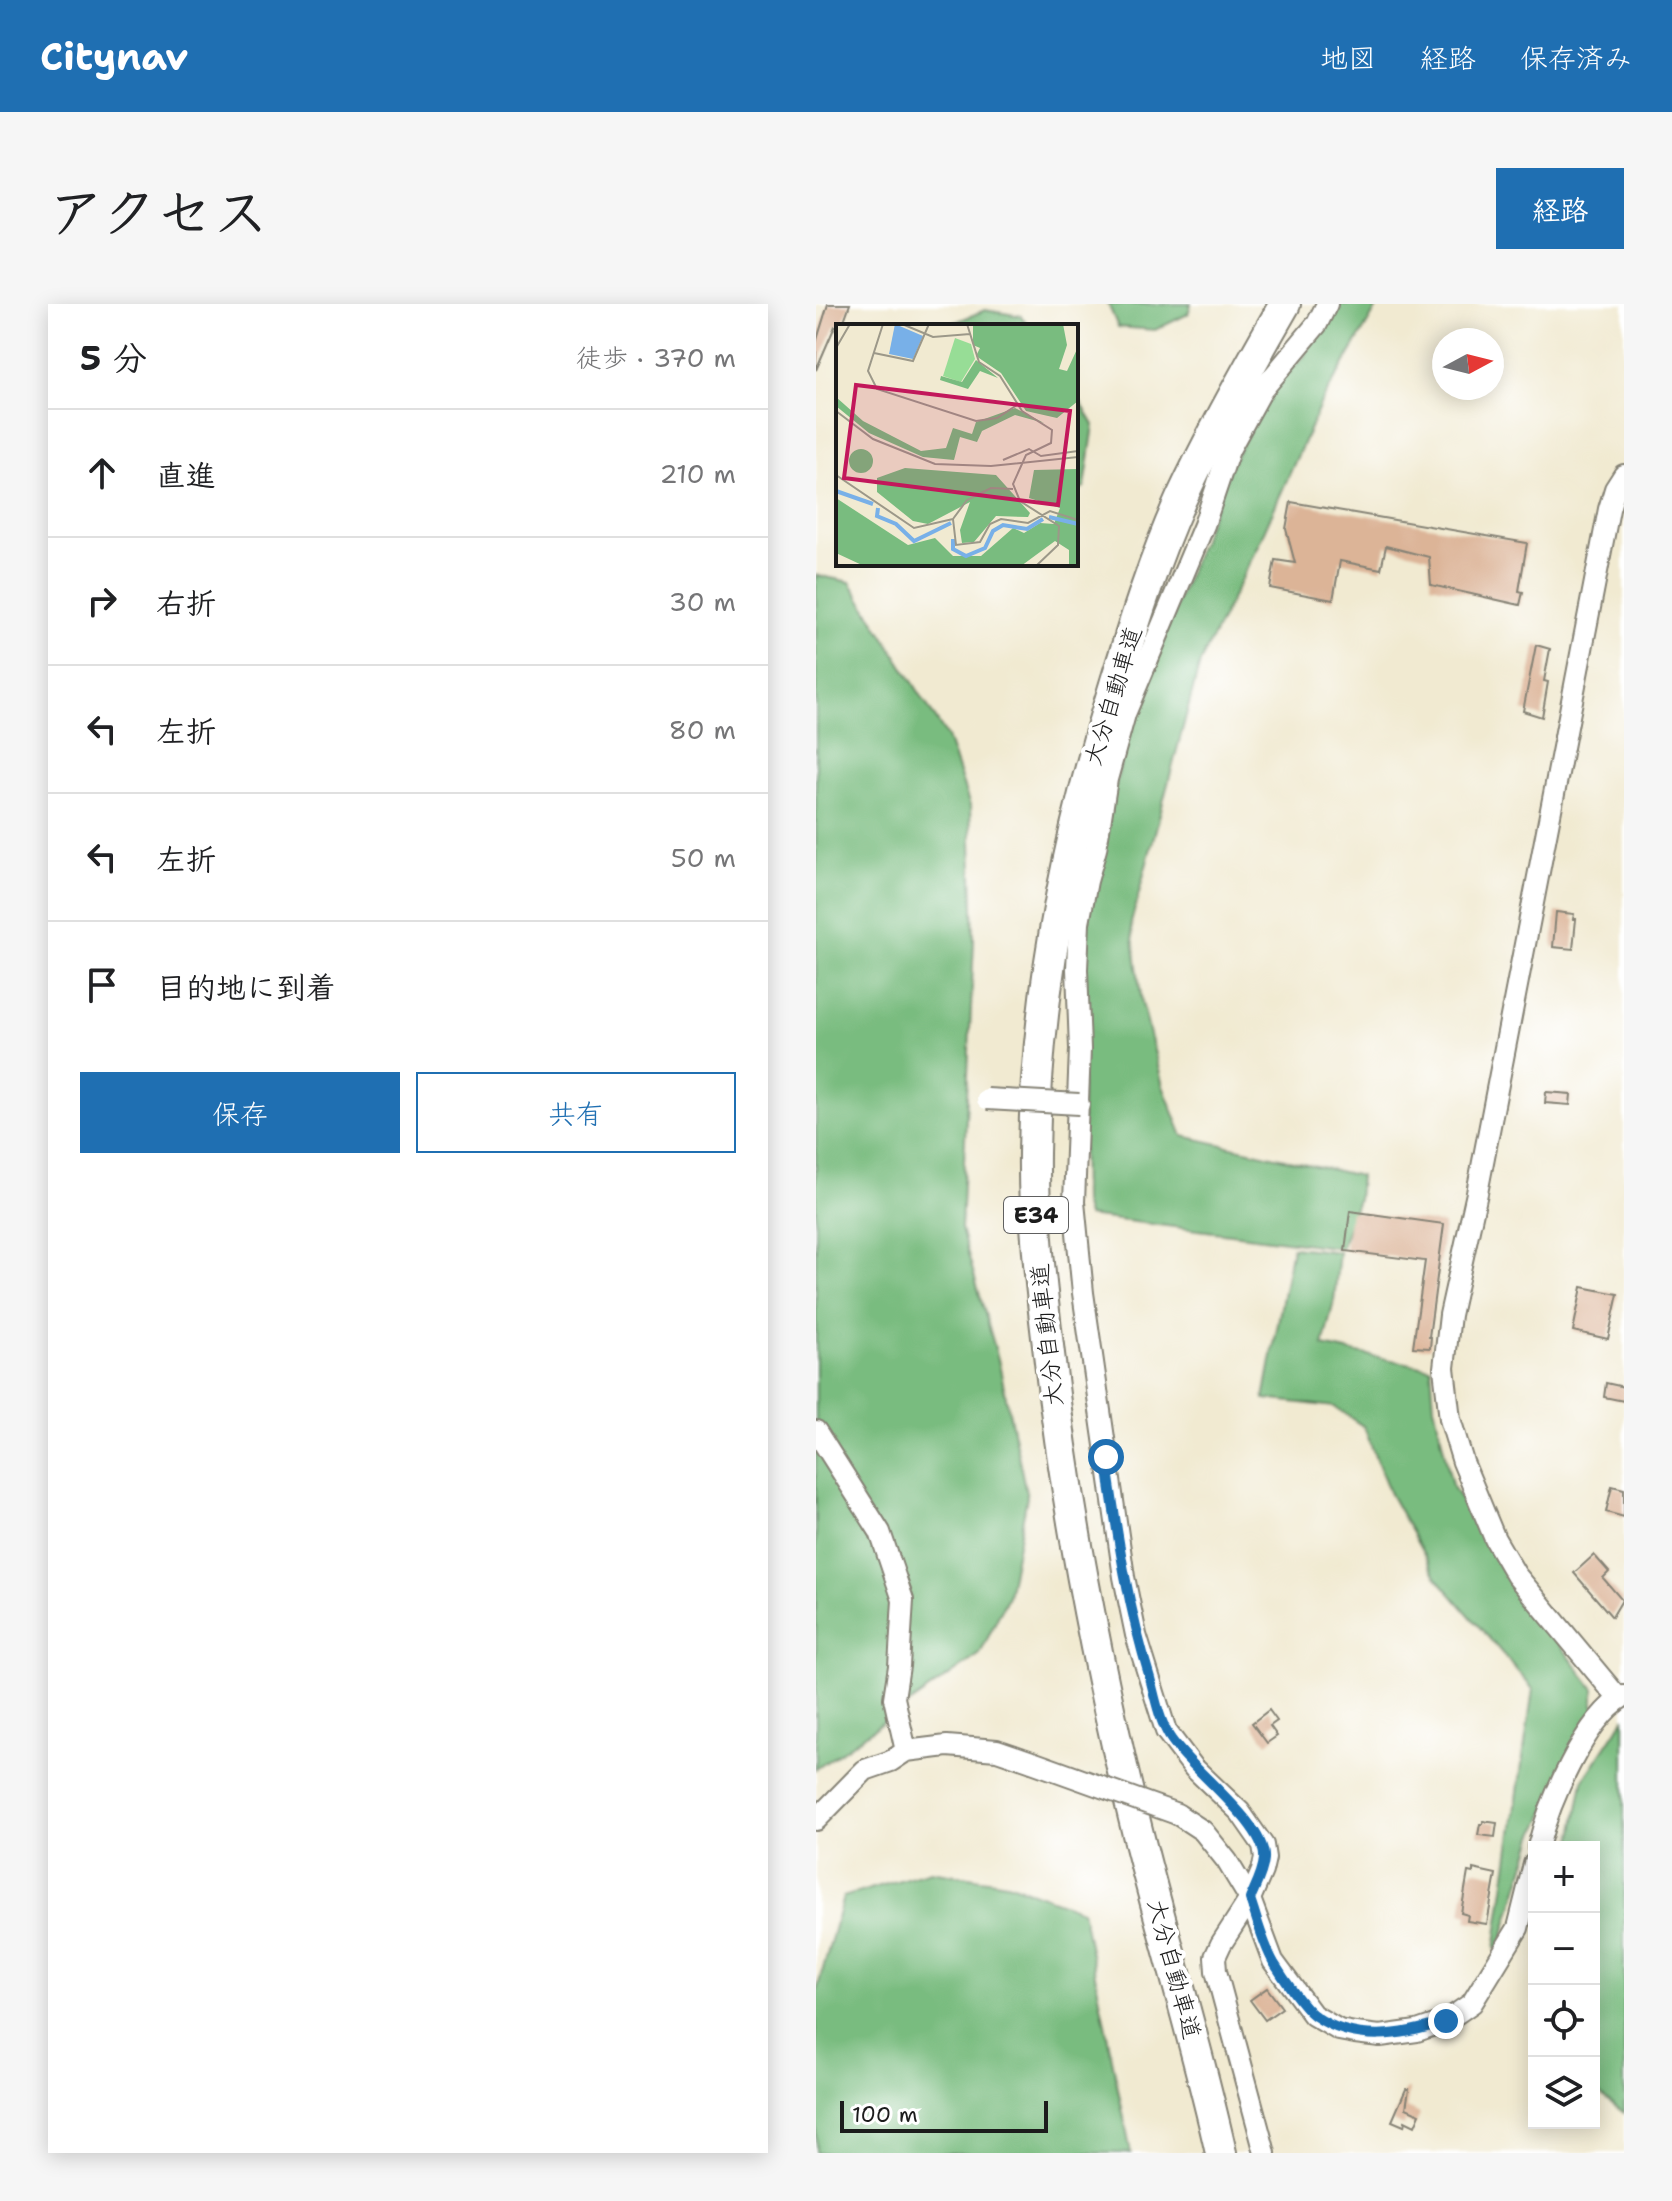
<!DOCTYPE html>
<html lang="ja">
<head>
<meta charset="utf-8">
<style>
  body { margin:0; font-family:"Shantell Sans","Klee One",sans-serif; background:#f6f6f6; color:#202124 }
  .controls { position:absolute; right:24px; bottom:24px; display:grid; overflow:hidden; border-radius:0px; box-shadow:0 4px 20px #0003 }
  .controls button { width:72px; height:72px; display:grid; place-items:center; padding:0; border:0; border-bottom:2px solid #e0e0e0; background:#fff; color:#202124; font:40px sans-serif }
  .compass { position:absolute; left:616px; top:24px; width:72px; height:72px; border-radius:50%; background:#fff; box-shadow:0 4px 20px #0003; rotate:83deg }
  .scale { position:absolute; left:24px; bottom:20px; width:208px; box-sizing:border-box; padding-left:8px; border:4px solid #1c1c1c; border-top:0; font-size:22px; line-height:28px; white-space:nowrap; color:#1c1c1c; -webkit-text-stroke:6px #fff; paint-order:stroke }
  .stop { position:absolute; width:24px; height:24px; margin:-18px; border:6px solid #1f6fb2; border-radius:50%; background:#fff }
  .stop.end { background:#1f6fb2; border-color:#fff; box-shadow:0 2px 8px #0008 }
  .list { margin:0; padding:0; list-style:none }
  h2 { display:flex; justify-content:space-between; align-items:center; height:104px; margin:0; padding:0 32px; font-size:34px }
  h2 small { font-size:26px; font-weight:400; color:#757577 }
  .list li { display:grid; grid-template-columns:52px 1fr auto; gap:24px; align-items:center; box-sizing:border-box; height:128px; padding:0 32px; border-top:2px solid #e0e0e0 }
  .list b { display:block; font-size:30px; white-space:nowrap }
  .list em { font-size:26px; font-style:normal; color:#757577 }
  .actions { display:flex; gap:16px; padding:24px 32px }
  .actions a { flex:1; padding:18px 0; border:2px solid #1f6fb2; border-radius:0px; text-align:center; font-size:28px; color:#1f6fb2 }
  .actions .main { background:#1f6fb2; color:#fff }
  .icon { flex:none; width:44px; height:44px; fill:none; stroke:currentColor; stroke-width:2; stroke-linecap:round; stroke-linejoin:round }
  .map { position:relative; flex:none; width:808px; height:1849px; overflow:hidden; border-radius:0px }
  header { display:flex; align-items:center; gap:48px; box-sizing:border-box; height:112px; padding:0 40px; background:#1f6fb2; color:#fff }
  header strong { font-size:38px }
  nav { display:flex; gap:44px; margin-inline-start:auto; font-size:28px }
  .intro { display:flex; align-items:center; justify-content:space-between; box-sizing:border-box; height:192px; padding:0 48px }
  h1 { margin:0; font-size:56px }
  .button { padding:20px 36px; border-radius:0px; background:#1f6fb2; color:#fff; font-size:28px; font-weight:700 }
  main { display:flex; gap:48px; padding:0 48px }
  aside { flex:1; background:#fff; border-radius:0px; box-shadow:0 4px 20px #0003 }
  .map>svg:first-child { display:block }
  .forest { fill:#79bc7f; stroke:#4a6c4e; stroke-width:2 }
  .building { fill:#dcb497 }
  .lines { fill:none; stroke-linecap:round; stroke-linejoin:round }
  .minor-casing { stroke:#868376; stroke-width:24 }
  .highway-casing { stroke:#868376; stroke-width:34 }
  .minor { stroke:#fff; stroke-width:20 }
  .highway { stroke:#fff; stroke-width:30 }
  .minor-bridge-casing { stroke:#868376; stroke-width:24; stroke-linecap:butt }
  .minor-bridge { stroke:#fff; stroke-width:20 }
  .route { stroke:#1f6fb2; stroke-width:10 }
  .labels { text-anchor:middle; stroke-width:8; stroke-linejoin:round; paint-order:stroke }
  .shield { fill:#fff; stroke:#606060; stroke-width:2 }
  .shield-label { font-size:22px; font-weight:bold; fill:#1c1c1c }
  .street-label { font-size:24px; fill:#1c1c1c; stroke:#fff }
  .inset-river { fill:none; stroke:#78b0e8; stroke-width:4 }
  .inset-road { fill:none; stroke:#9c9889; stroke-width:2 }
  .view { fill:#c2185b; fill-opacity:0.15; stroke:#c2185b; stroke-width:4 }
  .inset-edge { fill:none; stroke:#1c1c1c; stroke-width:4 }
</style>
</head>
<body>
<header>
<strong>Citynav</strong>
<nav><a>地図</a><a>経路</a><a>保存済み</a></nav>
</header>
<div class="intro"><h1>アクセス</h1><a class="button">経路</a></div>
<main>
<aside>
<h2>5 分<small>徒歩 · 370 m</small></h2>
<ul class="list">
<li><svg class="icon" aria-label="ahead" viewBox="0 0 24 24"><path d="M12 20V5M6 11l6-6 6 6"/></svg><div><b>直進</b></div><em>210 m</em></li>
<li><svg class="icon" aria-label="right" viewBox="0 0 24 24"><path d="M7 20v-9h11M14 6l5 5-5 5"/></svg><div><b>右折</b></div><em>30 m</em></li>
<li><svg class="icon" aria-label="left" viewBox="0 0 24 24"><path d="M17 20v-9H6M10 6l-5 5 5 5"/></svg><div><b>左折</b></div><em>80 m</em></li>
<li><svg class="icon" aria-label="left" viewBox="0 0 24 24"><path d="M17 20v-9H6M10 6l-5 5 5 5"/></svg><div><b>左折</b></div><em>50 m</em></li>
<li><svg class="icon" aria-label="arrive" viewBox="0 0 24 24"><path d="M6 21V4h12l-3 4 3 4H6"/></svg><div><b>目的地に到着</b></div></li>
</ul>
<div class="actions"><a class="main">保存</a><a>共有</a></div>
</aside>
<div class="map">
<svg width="808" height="1849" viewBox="0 0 808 1849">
  <rect width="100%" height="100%" fill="#fff"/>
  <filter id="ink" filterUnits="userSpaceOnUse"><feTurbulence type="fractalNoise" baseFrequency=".0125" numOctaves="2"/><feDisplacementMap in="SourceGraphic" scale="16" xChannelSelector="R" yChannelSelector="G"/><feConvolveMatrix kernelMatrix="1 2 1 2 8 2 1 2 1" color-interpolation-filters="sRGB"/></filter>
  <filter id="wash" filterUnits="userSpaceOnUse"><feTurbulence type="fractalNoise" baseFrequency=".006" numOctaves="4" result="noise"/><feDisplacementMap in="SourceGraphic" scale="32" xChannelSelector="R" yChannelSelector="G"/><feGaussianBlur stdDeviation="1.8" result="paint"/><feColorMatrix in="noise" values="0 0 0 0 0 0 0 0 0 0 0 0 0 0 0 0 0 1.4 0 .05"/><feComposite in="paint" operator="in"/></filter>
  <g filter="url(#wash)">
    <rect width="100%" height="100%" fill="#f1ead1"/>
    <g class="forest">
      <path d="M292,0H375L372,10L339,26L302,23Z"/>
      <path d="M517,0H563L505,99L442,241L384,359L315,619L326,699L347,782L367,832L544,872L542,895L525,944L271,912L267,899L264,651L283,551L315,416L415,161L457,83L488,53Z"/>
      <path d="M169,6L205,12L212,22H130Z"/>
      <path d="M260,90L278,121L269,183L260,189Z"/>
      <path d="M0,271L34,278L131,433L154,502L158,637L145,925L182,1055L211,1193L192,1292L164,1350L0,1465Z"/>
      <path d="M476,943L523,948L518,997L507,1042L615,1064L618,1102L636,1181L687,1266L778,1385V1406L718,1532L684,1643L679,1645L717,1385L621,1274L574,1190L548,1123L519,1103L448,1095Z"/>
      <path d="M808,1415V1809L778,1785V1543H755L767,1477Z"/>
      <path d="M114,1567L191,1579L266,1606L315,1849H0V1690L27,1593Z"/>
    </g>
    <g id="blocks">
      <g class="building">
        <path d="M12,0H34L26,22H19L0,66V39Z"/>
        <path d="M475,198L711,239L703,287L707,288L704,301L615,281L613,253L570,242L565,265L524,257L517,296L454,284L459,256L479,259L470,225Z"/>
        <path d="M720,341L734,345L728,377L732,378L726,413L707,407Z"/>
        <path d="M740,608L758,610L757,615H760L757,645L737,643Z"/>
        <path d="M730,788L755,790L754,801L729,799Z"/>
        <path d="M534,907L628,920L613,1033H615L614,1044L597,1043L609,957L529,947Z"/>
        <path d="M766,983L802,990L792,1035L757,1027Z"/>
        <path d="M790,1079L808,1083V1097L788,1093Z"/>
        <path d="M796,1182L808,1185V1213L790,1208Z"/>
        <path d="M778,1251L793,1268L787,1274L806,1296L796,1313L758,1269Z"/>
        <path d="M453,1406L461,1417L454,1422L461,1432L451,1439L436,1419Z"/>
        <path d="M667,1517L681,1519L679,1533L662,1531L664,1520H667Z"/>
        <path d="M657,1565L680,1570L671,1620L651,1617L652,1611L645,1609L652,1568L657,1569Z"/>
        <path d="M451,1684L466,1704L449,1716L434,1696Z"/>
        <path d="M590,1785H593L590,1804L604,1810L599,1822L589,1817L588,1822L576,1817Z"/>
      </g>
    </g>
  </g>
  <g filter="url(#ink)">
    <use href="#blocks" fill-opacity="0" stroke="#868376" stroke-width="2"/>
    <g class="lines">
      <g class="minor-casing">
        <g id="minor">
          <path d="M0,1127L64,1228L87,1296L83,1362L78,1394L90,1447"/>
          <path d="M803,1395L700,1271L679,1235L647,1158L634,1115L628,1064L634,1011L661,889L793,205L799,185L808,171"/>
          <path d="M361,1510L387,1527L411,1557L434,1595L457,1657L497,1711L523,1726L539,1729L564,1732L601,1727L630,1717L656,1699L702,1624L718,1560"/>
          <path d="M0,1516L49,1466L75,1457L90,1447L131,1442L181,1446L216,1458"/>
          <path d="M722,1543C733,1500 768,1415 808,1392"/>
          <path d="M449,1849L400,1667L399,1653L405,1640L434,1595L446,1567L449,1554L447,1541L424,1508L378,1464L350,1427L320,1331L308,1273L267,989L258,898L264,745L261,665L263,619L271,577L280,545L291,475L309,410L388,221L413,146L446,86L501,20L511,0"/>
        </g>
      </g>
      <g class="highway-casing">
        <path id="highway" d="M405,1849C380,1736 345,1626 318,1514C281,1361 251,1206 233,1050C225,983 217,916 218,849C220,687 252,530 300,377C319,316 339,253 365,195C396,128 432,64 469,0"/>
      </g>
      <use href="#minor" class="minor"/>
      <use href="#highway" class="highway"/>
      <g class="minor-bridge-casing">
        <g id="minor-bridge">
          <path d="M171,795L263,800"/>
          <path d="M216,1458L361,1510"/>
        </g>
      </g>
      <use href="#minor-bridge" class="minor-bridge"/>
    </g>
  </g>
  <g class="lines" filter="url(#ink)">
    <path class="route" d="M290,1153C301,1228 311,1301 334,1374C339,1393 343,1415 353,1432C373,1465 451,1520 448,1555C447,1569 439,1583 434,1595C441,1615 447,1640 458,1659C466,1672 487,1704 499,1712C539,1740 587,1732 630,1717"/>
  </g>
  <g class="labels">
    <rect class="shield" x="188" y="893" width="64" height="36" rx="6"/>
    <g class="shield-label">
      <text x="220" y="919">E34</text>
    </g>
    <g class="street-label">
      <text transform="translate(297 392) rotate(-73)" y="8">大分自動車道</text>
      <text transform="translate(231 1031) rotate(-96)" y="8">大分自動車道</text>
      <text transform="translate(358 1665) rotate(75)" y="8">大分自動車道</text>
    </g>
  </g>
  <g transform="translate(20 20)">
    <rect width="242" height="242" fill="#f1ead1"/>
    <path d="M119,14L135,20L139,35L125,58L107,52Z" fill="#97dd96"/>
    <path d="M131,0H227L231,21L223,45L231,47L242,23V77L221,94L190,87L165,49L140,32L144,24L137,21V2ZM140,36L162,54L144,47L132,65L104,56L105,52L126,58ZM0,73L27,97L85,127L110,124L117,104L136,110L140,98L179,84L208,99L179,91L146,107L141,118L124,113L118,136L87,133L33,109L0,82ZM13 137a12 12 0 1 1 24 0a12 12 0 1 1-24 0ZM69,144L160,151L194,189L192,193L160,192L138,218L126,219L124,206L134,178L92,200L77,197L41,168V154ZM242,145V242H233V226L219,217L185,242H28L0,229V174L72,221L99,214L117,232H145L177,204L188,209L204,199L218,200L224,184L193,174L198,146Z" fill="#79bc7f"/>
    <path d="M59,0L87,12L77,35L53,30Z" fill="#78b0e8"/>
    <path class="inset-river" d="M0,167L37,180M42,184L41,192L60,200L78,217L115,199M213,193L242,200M117,215V225L130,232L149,224L157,207L167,201L191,205L207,195"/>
    <path class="inset-road" d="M47,0L32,47L41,65L140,97L161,94L181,81M66,0L97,13L134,10M131,0L143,38L164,52L186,87L216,106L215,119L190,131L177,160L184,177L223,202L222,221L200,242M0,24L14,0M38,29L77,37L93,0M0,87L37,115L99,140L155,142L242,133M167,136L193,125L205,132L242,127M0,151L78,204L117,195M177,165L155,164L131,176L117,195L120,221L144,218L154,200L165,195L192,199L214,187L242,196"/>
    <path class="view" d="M20,61L234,87L222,181L8,154Z"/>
    <rect width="242" height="242" class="inset-edge"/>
  </g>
</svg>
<div class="controls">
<button>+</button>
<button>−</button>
<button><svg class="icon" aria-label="locate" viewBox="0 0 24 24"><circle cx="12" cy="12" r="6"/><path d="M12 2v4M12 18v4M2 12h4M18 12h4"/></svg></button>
<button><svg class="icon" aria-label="layers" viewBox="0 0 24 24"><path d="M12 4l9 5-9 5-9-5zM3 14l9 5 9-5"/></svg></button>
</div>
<svg class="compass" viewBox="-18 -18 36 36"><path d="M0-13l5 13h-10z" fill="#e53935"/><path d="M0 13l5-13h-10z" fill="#757577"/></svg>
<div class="scale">100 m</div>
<div class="stop" style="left:290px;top:1153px"></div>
<div class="stop end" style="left:630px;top:1717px"></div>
</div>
</main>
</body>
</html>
